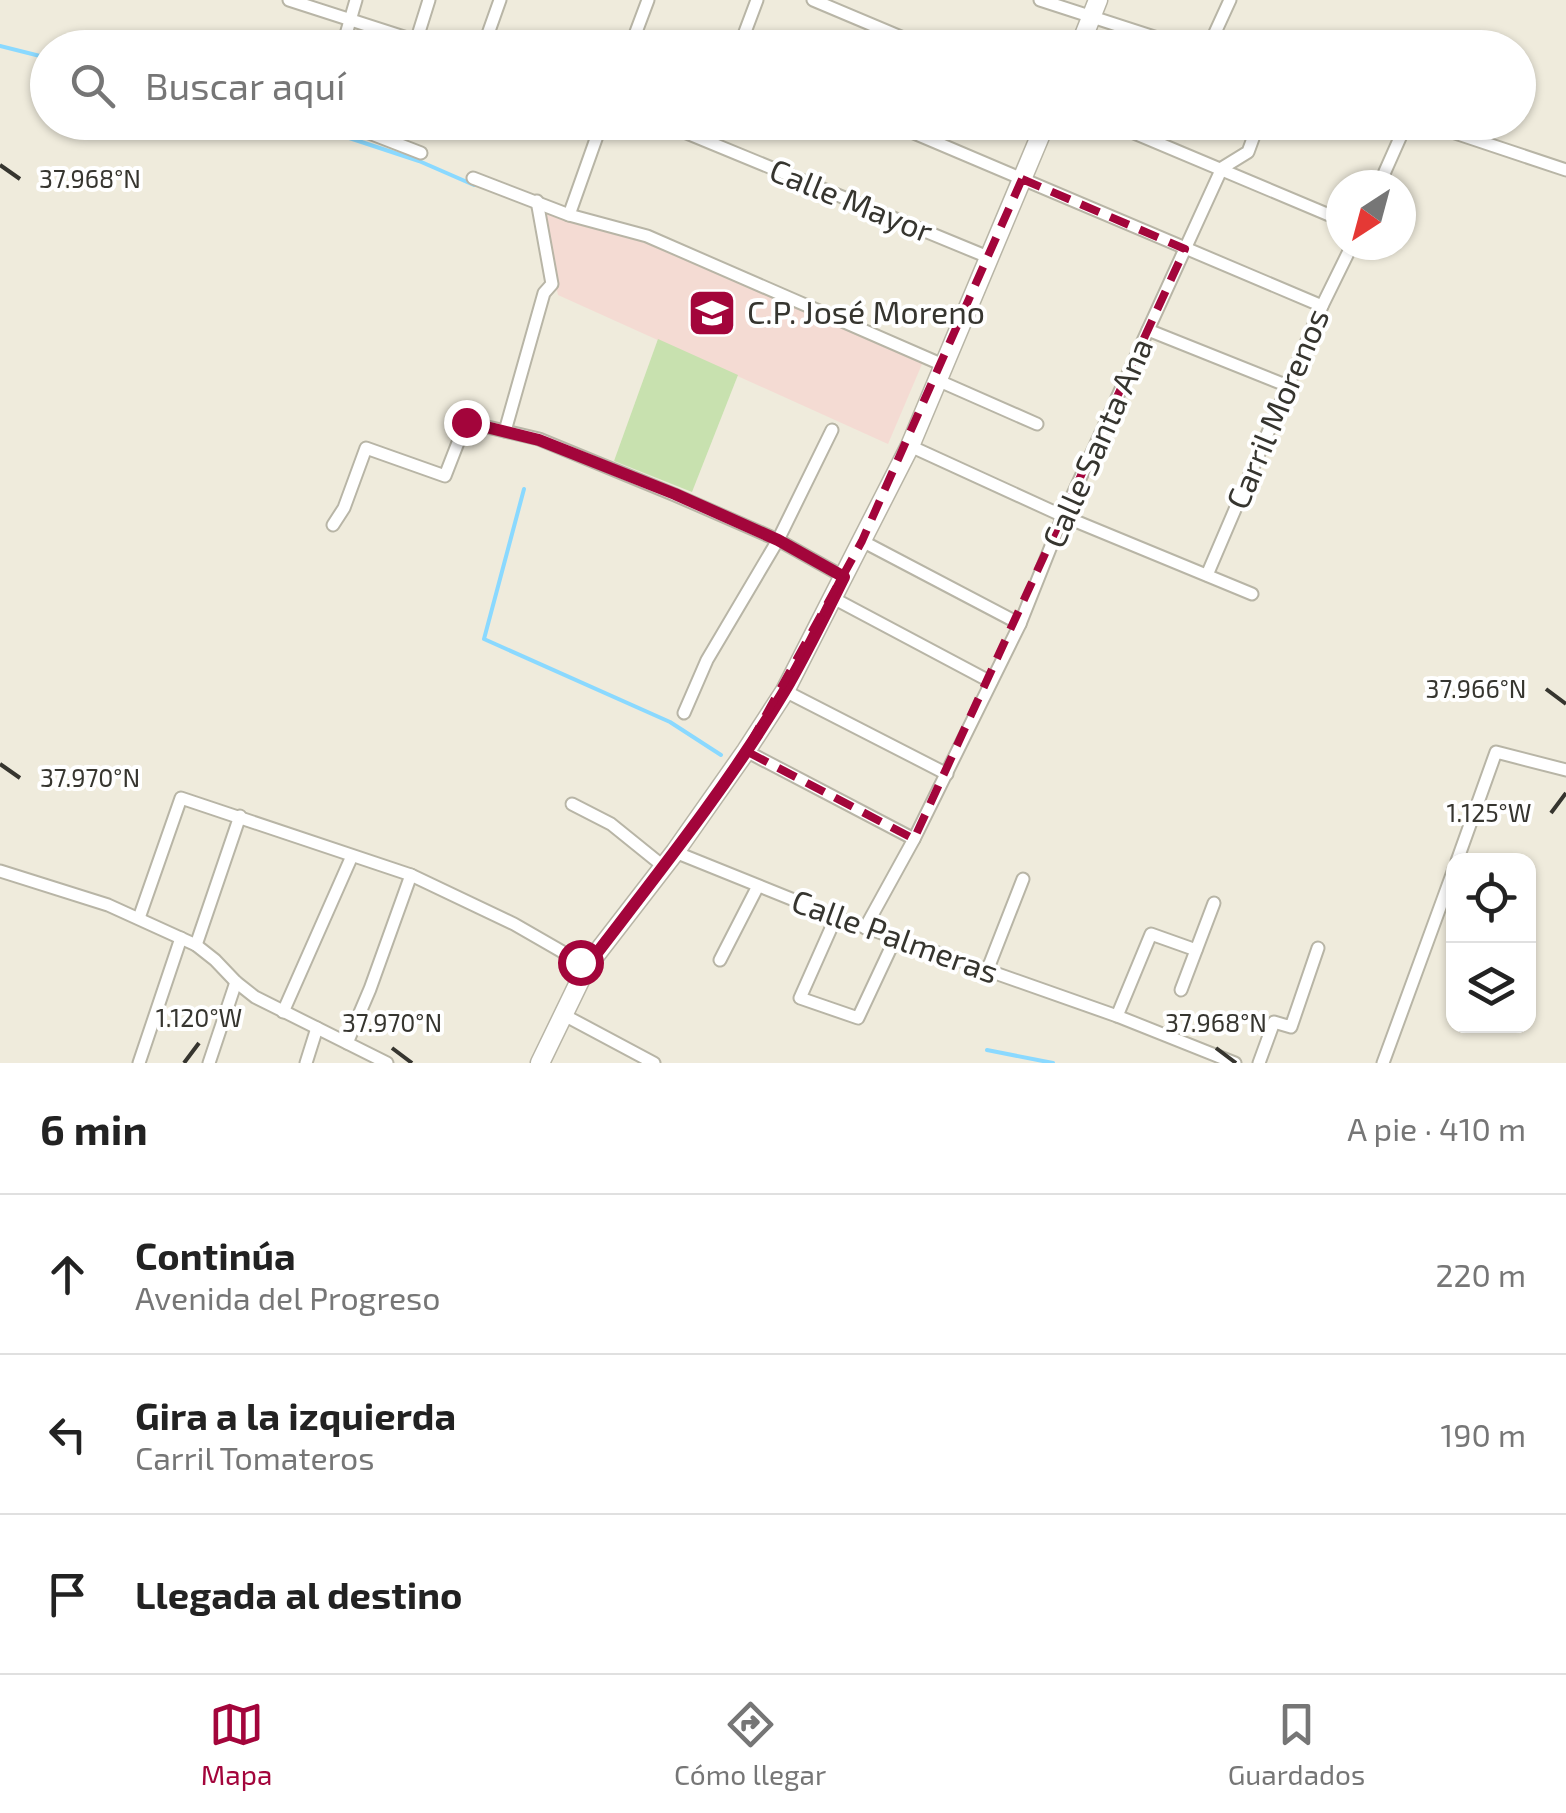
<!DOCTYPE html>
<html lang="es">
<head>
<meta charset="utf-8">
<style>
  body { margin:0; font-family:"Exo 2",sans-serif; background:#f2f2f2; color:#222 }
  .controls { position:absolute; right:30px; bottom:30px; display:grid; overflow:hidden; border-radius:20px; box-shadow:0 2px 8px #0004 }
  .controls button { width:90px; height:90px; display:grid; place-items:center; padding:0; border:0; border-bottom:2px solid #e0e0e0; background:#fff; color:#222; font:50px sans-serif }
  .compass { position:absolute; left:1326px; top:170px; width:90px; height:90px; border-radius:50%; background:#fff; box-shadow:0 2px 8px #0004; rotate:216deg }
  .stop { position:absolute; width:30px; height:30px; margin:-22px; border:8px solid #a3053b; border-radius:50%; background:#fff }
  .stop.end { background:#a3053b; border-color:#fff; box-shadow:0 2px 10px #0008 }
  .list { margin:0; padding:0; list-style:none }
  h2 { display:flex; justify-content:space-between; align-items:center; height:130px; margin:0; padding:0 40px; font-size:42px }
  h2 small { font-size:32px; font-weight:400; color:#767676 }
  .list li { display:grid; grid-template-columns:65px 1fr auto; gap:30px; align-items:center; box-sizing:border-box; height:160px; padding:0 40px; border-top:2px solid #e0e0e0 }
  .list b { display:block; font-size:38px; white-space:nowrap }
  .list p { margin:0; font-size:32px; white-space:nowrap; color:#767676 }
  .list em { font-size:32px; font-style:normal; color:#767676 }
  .icon { flex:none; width:55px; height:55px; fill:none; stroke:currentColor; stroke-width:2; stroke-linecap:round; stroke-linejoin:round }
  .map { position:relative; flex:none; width:1566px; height:1063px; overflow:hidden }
  .search { position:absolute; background:#fff; box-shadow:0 2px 8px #0004; left:30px; right:30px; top:30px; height:110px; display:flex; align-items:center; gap:25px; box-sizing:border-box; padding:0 35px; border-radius:55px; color:#767676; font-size:38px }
  .sheet { height:610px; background:#fff }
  nav { display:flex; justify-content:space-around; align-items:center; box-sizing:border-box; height:140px; border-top:2px solid #e0e0e0; background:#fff; font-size:28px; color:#767676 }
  nav a { display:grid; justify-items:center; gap:5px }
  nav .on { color:#a3053b }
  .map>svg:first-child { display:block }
  .education { fill:#f4dbd3 }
  .garden { fill:#c8e1af }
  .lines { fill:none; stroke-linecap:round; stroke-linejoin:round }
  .stream { stroke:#8ad9ff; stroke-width:4 }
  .street-casing { stroke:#b8b5a6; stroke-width:15 }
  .secondary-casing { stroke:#b8b5a6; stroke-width:21 }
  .street { stroke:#fff; stroke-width:11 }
  .secondary { stroke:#fff; stroke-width:18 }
  .route { stroke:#a3053b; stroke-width:12 }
  .marked { fill:none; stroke:#a3053b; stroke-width:8; stroke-dasharray:20 12; stroke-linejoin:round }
  .ticks { fill:none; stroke:#36352f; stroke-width:4 }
  .labels { text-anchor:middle; stroke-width:8; stroke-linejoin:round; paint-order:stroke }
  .street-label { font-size:32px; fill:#36352f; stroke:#fff }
  .poi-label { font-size:32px; fill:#36352f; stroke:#fff; text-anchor:start }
  .ticks-label { font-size:25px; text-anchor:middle; fill:#36352f; stroke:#fff; stroke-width:8; stroke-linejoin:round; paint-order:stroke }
</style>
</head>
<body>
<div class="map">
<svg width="1566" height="1063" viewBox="0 0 1566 1063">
  <rect width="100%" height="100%" fill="#efebdc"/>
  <path class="education" d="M537,201L647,236L925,357L888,444L558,295Z"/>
  <path class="garden" d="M658,339L738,375L692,492L614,461Z"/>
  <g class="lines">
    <g class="stream">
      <path d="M0,46L48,58"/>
      <path d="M301,122L419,161L474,185"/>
      <path d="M524,489L484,639L670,722L721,755"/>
      <path d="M987,1050L1053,1063"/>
    </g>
    <g class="street-casing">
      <g id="street">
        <path d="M289,0L438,48"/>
        <path d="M813,0L927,48"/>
        <path d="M1040,0L1188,48"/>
        <path d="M342,48L356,0"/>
        <path d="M414,48L429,0"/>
        <path d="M483,48L500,0"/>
        <path d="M630,48L648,0"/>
        <path d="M739,48L757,0"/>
        <path d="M1208,48L1230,0"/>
        <path d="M341,122L421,153"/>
        <path d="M660,122L988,257"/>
        <path d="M888,122L1322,306"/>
        <path d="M1108,122L1341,220"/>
        <path d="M1422,122L1566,170"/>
        <path d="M382,137L387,122"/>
        <path d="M473,178L569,215L647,236L943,365"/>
        <path d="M1379,185L1407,122"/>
        <path d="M569,215L602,122"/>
        <path d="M1148,330L1288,386"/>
        <path d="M937,380L1037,424"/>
        <path d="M505,431L544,293L552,284L537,201"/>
        <path d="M910,446L1063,516L1252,594"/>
        <path d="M333,525L344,508L366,448L445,476L466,422L539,439L675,495L778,540L844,577"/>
        <path d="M862,541L1020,624"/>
        <path d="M1207,575L1322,306L1352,245"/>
        <path d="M833,598L991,682"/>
        <path d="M785,691L947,774"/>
        <path d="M684,713L707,660L778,540L832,430"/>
        <path d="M746,751L914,839"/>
        <path d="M572,804L611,824L663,866"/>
        <path d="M675,852L836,917L1117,1016L1235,1063"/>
        <path d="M1457,861L1496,752L1566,770"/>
        <path d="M0,871L108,905L196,945L215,960L236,982L255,997L387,1063"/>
        <path d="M836,917L800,998L858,1018L895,939"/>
        <path d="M139,918L181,798L411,875L514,924L587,966"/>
        <path d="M865,928L914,839L1020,624L1063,516L1222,168L1248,152L1259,122"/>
        <path d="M196,945L240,816"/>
        <path d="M720,960L758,886"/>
        <path d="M987,971L1023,879"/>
        <path d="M1181,990L1214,903"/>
        <path d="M283,1012L352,856"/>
        <path d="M562,1014L654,1063"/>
        <path d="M1117,1016L1151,934L1196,950"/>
        <path d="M347,1043L370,989L411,875"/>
        <path d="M139,1063L181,938"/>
        <path d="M209,1063L236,982"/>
        <path d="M306,1063L317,1028"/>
        <path d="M1259,1063L1274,1022L1291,1027L1318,948"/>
        <path d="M1383,1063L1454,869"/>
      </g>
    </g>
    <g class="secondary-casing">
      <g id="secondary">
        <path d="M1079,48L1098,0"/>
        <path d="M540,1063L587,966L675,852L746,751L785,691L910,446L1046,122"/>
      </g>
    </g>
    <use href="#street" class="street"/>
    <use href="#secondary" class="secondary"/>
  </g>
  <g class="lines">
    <path class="route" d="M466,422L539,440L675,494L778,540L844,577C825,615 806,655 784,692C726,789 655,877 587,966L580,962"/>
  </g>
  <path class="marked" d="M1022,179L1185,249L914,839L746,751L862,541Z"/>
  <path class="ticks" d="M0,165L20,179M1546,689L1566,704M0,764L20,778M1551,813L1566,793M392,1048L412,1063M1216,1048L1236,1063M184,1063L199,1043"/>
  <defs>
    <g id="school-square" transform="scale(2.5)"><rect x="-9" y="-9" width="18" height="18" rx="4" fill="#a3053b" stroke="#fff"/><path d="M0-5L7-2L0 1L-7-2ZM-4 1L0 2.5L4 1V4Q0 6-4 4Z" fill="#fff"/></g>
  </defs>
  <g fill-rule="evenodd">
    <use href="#school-square" x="712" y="313"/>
  </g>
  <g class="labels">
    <g class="street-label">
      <text transform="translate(851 201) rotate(22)" y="11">Calle Mayor</text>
      <text transform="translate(1278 409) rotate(-67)" y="11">Carril Morenos</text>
      <text transform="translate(1098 443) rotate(-66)" y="11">Calle Santa Ana</text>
      <text transform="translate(895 937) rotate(20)" y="11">Calle Palmeras</text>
    </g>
    <g class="poi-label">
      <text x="747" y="324">C.P. José Moreno</text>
    </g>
  </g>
  <g class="ticks-label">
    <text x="90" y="188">37.968°N</text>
    <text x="1476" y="698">37.966°N</text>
    <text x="90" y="787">37.970°N</text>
    <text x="1489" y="822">1.125°W</text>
    <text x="199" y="1027">1.120°W</text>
    <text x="392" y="1032">37.970°N</text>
    <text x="1216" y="1032">37.968°N</text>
  </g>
</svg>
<div class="controls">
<button><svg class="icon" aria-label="locate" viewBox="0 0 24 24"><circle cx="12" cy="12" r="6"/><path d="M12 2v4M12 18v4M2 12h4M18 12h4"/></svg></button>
<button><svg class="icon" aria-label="layers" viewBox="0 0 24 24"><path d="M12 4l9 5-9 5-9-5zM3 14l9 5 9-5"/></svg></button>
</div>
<svg class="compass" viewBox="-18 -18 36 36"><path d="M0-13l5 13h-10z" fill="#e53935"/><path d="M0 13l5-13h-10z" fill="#767676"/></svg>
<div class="stop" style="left:580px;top:962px"></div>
<div class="stop end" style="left:466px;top:422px"></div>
<div class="search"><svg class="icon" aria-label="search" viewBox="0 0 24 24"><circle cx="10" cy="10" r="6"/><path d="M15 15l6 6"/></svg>Buscar aquí</div>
</div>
<section class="sheet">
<h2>6 min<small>A pie · 410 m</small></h2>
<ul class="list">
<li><svg class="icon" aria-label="ahead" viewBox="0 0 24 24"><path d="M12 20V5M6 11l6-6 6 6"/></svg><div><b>Continúa</b><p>Avenida del Progreso</p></div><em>220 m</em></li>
<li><svg class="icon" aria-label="left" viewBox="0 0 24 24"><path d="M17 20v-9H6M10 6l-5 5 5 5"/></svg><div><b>Gira a la izquierda</b><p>Carril Tomateros</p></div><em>190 m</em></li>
<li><svg class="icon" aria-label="arrive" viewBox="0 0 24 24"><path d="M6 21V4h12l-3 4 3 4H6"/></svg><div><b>Llegada al destino</b></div></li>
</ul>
</section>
<nav>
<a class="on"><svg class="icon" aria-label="map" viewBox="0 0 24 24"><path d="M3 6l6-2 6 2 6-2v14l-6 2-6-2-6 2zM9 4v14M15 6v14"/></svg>Mapa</a>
<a><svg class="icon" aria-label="directions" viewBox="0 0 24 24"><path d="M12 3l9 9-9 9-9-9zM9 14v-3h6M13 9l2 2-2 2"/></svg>Cómo llegar</a>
<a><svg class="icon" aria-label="saved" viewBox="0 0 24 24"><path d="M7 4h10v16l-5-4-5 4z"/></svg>Guardados</a>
</nav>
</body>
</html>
